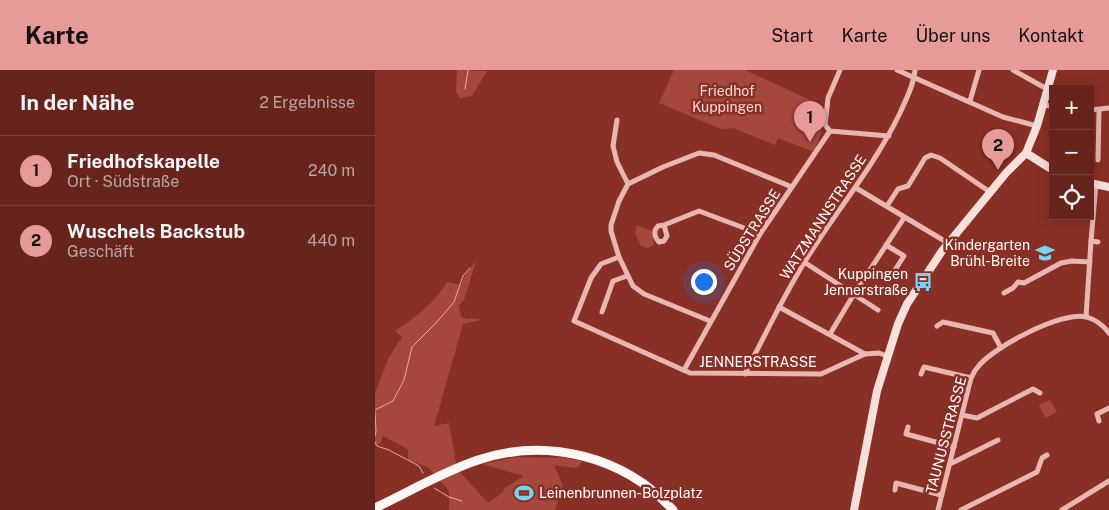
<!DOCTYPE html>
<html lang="de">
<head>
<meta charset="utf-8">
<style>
  body { margin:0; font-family:"Public Sans",sans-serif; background:#6c2c25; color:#f1f3f6 }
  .controls { position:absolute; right:15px; top:15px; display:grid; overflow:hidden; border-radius:0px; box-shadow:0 2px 12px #0003 }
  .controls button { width:45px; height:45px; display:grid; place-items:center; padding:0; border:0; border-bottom:1px solid #79413b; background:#66241c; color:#f1f3f6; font:25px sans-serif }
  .you { position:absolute; left:328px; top:211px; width:18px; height:18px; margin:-12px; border:4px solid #fff; border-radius:50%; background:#1a73e8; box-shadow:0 0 0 8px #1a73e833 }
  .badge { display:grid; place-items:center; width:32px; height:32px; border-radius:50%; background:#e69b98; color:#111; font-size:16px; font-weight:700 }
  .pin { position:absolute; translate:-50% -41px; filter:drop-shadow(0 1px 2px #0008) }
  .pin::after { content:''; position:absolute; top:26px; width:18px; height:15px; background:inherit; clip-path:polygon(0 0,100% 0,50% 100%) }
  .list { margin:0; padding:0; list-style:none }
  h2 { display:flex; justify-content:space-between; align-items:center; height:65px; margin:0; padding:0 20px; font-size:21px }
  h2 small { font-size:16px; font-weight:400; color:#bca4a3 }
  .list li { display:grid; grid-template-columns:32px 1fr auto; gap:15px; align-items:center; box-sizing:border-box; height:70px; padding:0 20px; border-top:1px solid #79413b }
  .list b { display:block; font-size:19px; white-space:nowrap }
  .list p { margin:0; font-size:16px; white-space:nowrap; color:#bca4a3 }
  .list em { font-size:16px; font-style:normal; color:#bca4a3 }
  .icon { flex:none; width:28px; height:28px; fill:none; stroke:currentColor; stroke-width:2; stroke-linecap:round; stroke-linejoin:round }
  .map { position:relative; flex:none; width:734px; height:440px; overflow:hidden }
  header { display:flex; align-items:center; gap:30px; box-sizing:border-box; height:70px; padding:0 25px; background:#e69b98; color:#111 }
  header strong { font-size:24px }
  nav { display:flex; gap:28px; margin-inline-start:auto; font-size:18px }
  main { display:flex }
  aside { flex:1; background:#66241c }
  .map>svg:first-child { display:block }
  .green { fill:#a6473d }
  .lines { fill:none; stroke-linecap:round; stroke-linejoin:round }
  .stream { stroke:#e9aba6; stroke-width:1 }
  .minor { stroke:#e9b6b1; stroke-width:5 }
  .secondary { stroke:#f7dfdc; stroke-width:8 }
  .primary { stroke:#fef6f4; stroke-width:9 }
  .labels { text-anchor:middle; stroke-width:5; stroke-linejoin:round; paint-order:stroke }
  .park-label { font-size:14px; fill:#f7d8d5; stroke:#883025 }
  .street-label { font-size:14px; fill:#fff; stroke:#883025 }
  .poi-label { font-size:14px; fill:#fff; stroke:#883025; text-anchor:end }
</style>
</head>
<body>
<header>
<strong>Karte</strong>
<nav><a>Start</a><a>Karte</a><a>Über uns</a><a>Kontakt</a></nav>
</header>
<main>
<aside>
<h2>In der Nähe<small>2 Ergebnisse</small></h2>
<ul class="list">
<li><span class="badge">1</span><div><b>Friedhofskapelle</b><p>Ort · Südstraße</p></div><em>240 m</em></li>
<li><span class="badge">2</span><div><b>Wuschels Backstub</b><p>Geschäft</p></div><em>440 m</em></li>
</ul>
</aside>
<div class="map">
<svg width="734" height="440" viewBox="0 0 734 440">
  <rect width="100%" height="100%" fill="#883025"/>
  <g class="green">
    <path d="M82,0L112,1L97,26L85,28L81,22Z"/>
    <path d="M299,0H370L448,36L439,56L447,60L440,79L437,81L403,68L400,75L358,58L346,59L284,33Z"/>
    <path d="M262,155L277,161L279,175L273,178L266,176L260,163Z"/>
    <path d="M101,191L89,230L84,235L86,247C92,251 98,247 106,250L88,254L59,356L74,353L82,399L113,433L129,421L128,419L149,406L107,394L141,387L190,388L207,391L204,396L200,398L179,395L188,416L180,440H74V421L53,397L33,390V379L8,366L6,372L0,376V323L14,287L27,267L20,261C42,246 58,235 72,212L86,215L89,207Z"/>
    <path d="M675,330L682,342L671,348L664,335Z"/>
  </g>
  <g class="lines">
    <g class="stream">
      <path d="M90,19L93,0"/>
      <path d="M0,340L18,331L29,310L37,277L60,254L79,232L88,206L95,198"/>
      <path d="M0,342L1,361L0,366"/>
      <path d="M0,372L2,376L14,380L44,396L48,403"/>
      <path d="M59,418L74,427L87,431"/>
    </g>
    <g class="minor">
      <path d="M465,0L453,28L450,55L455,61L514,66"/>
      <path d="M522,0L628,47L662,56"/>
      <path d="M638,0L672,19"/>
      <path d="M595,31L604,0"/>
      <path d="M667,34L678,37"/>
      <path d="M715,40L734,38"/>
      <path d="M242,50L238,76L242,92L253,114"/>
      <path d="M723,90L724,40"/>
      <path d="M481,118L573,173"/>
      <path d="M512,136L523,119L533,116L550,88L556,85L565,88L615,122"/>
      <path d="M289,155L292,166L289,171L284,172C279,166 278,161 283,156L289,155L324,141L385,164"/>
      <path d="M716,171L721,114"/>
      <path d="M511,175L529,186L520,200L518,208"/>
      <path d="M244,187L226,194L216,208L199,251L315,303L446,304L490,284L504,283L512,286"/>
      <path d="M429,192L503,240"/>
      <path d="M629,223L638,218L643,212L649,213L686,193L697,191L715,192"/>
      <path d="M404,237L490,284"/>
      <path d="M227,242L238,211L252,206"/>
      <path d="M711,247L716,171L723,172"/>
      <path d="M335,251L269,224L258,216L244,187L236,161V155L244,131L253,114L288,97L324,83L339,85L417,117"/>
      <path d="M562,256L568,252L618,263L626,278"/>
      <path d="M455,264L479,224L529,148"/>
      <path d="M309,300L385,164L455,61"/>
      <path d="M370,304C389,267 407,229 429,193C460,142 499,97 525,43C531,29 539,15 540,0"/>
      <path d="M546,304L549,297L596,308"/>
      <path d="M587,345L602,348L658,319L665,323"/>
      <path d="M724,351L722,344L734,338"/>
      <path d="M533,357L531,364L579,377"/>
      <path d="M575,394L623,370"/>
      <path d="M520,420L521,413L566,425"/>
      <path d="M563,440L596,308C598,305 599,301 602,298C616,278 688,240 712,247C721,250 729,256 734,263"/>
      <path d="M586,440L662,402L667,388L672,385"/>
      <path d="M687,440L734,411"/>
    </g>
    <g class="secondary">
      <path d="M651,83L678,100"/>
      <path d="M715,113L734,117"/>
      <path d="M479,440L502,321L523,254L532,234L567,181L631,103L651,83L662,56L678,0"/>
    </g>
    <path class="primary" d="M0,438C34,422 67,402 103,390C172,367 249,386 298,440"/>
  </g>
  <defs>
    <g id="school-bare" transform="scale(1.5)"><path d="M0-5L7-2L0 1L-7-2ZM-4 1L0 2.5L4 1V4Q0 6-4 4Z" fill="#76d3f2" stroke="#883025" stroke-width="2.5" paint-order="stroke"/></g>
    <g id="bus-bare" transform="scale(1.5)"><path d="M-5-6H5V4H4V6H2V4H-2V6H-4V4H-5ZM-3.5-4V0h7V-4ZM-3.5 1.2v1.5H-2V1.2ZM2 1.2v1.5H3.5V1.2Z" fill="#76d3f2" stroke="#883025" stroke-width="2.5" paint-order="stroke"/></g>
    <g id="stadium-bare" transform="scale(1.5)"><path d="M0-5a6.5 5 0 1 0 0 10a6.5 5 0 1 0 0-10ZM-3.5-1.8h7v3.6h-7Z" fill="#76d3f2" stroke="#883025" stroke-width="2.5" paint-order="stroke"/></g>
  </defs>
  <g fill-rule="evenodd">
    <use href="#school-bare" x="670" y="183"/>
    <use href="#bus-bare" x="548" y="212"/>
    <use href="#stadium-bare" x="149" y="423"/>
  </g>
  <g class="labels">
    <g class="park-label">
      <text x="352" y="26">Friedhof<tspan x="352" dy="16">Kuppingen</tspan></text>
    </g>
    <g class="street-label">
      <text transform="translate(448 147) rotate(-57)" y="5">WATZMANNSTRASSE</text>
      <text transform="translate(377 160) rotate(-58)" y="5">SÜDSTRASSE</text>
      <text x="383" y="297">JENNERSTRASSE</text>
      <text transform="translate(571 365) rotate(-75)" y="5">TAUNUSSTRASSE</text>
    </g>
    <g class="poi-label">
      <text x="655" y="180">Kindergarten<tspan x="655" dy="16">Brühl-Breite</tspan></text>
      <text x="533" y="209">Kuppingen<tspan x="533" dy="16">Jennerstraße</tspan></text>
      <text x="164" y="428" text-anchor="start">Leinenbrunnen-Bolzplatz</text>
    </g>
  </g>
</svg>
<div class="controls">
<button>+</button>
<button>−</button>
<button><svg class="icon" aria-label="locate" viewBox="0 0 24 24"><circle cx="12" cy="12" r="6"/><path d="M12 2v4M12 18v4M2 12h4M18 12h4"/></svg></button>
</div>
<div class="you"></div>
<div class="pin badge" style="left:435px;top:72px">1</div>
<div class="pin badge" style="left:623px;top:100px">2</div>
</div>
</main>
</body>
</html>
